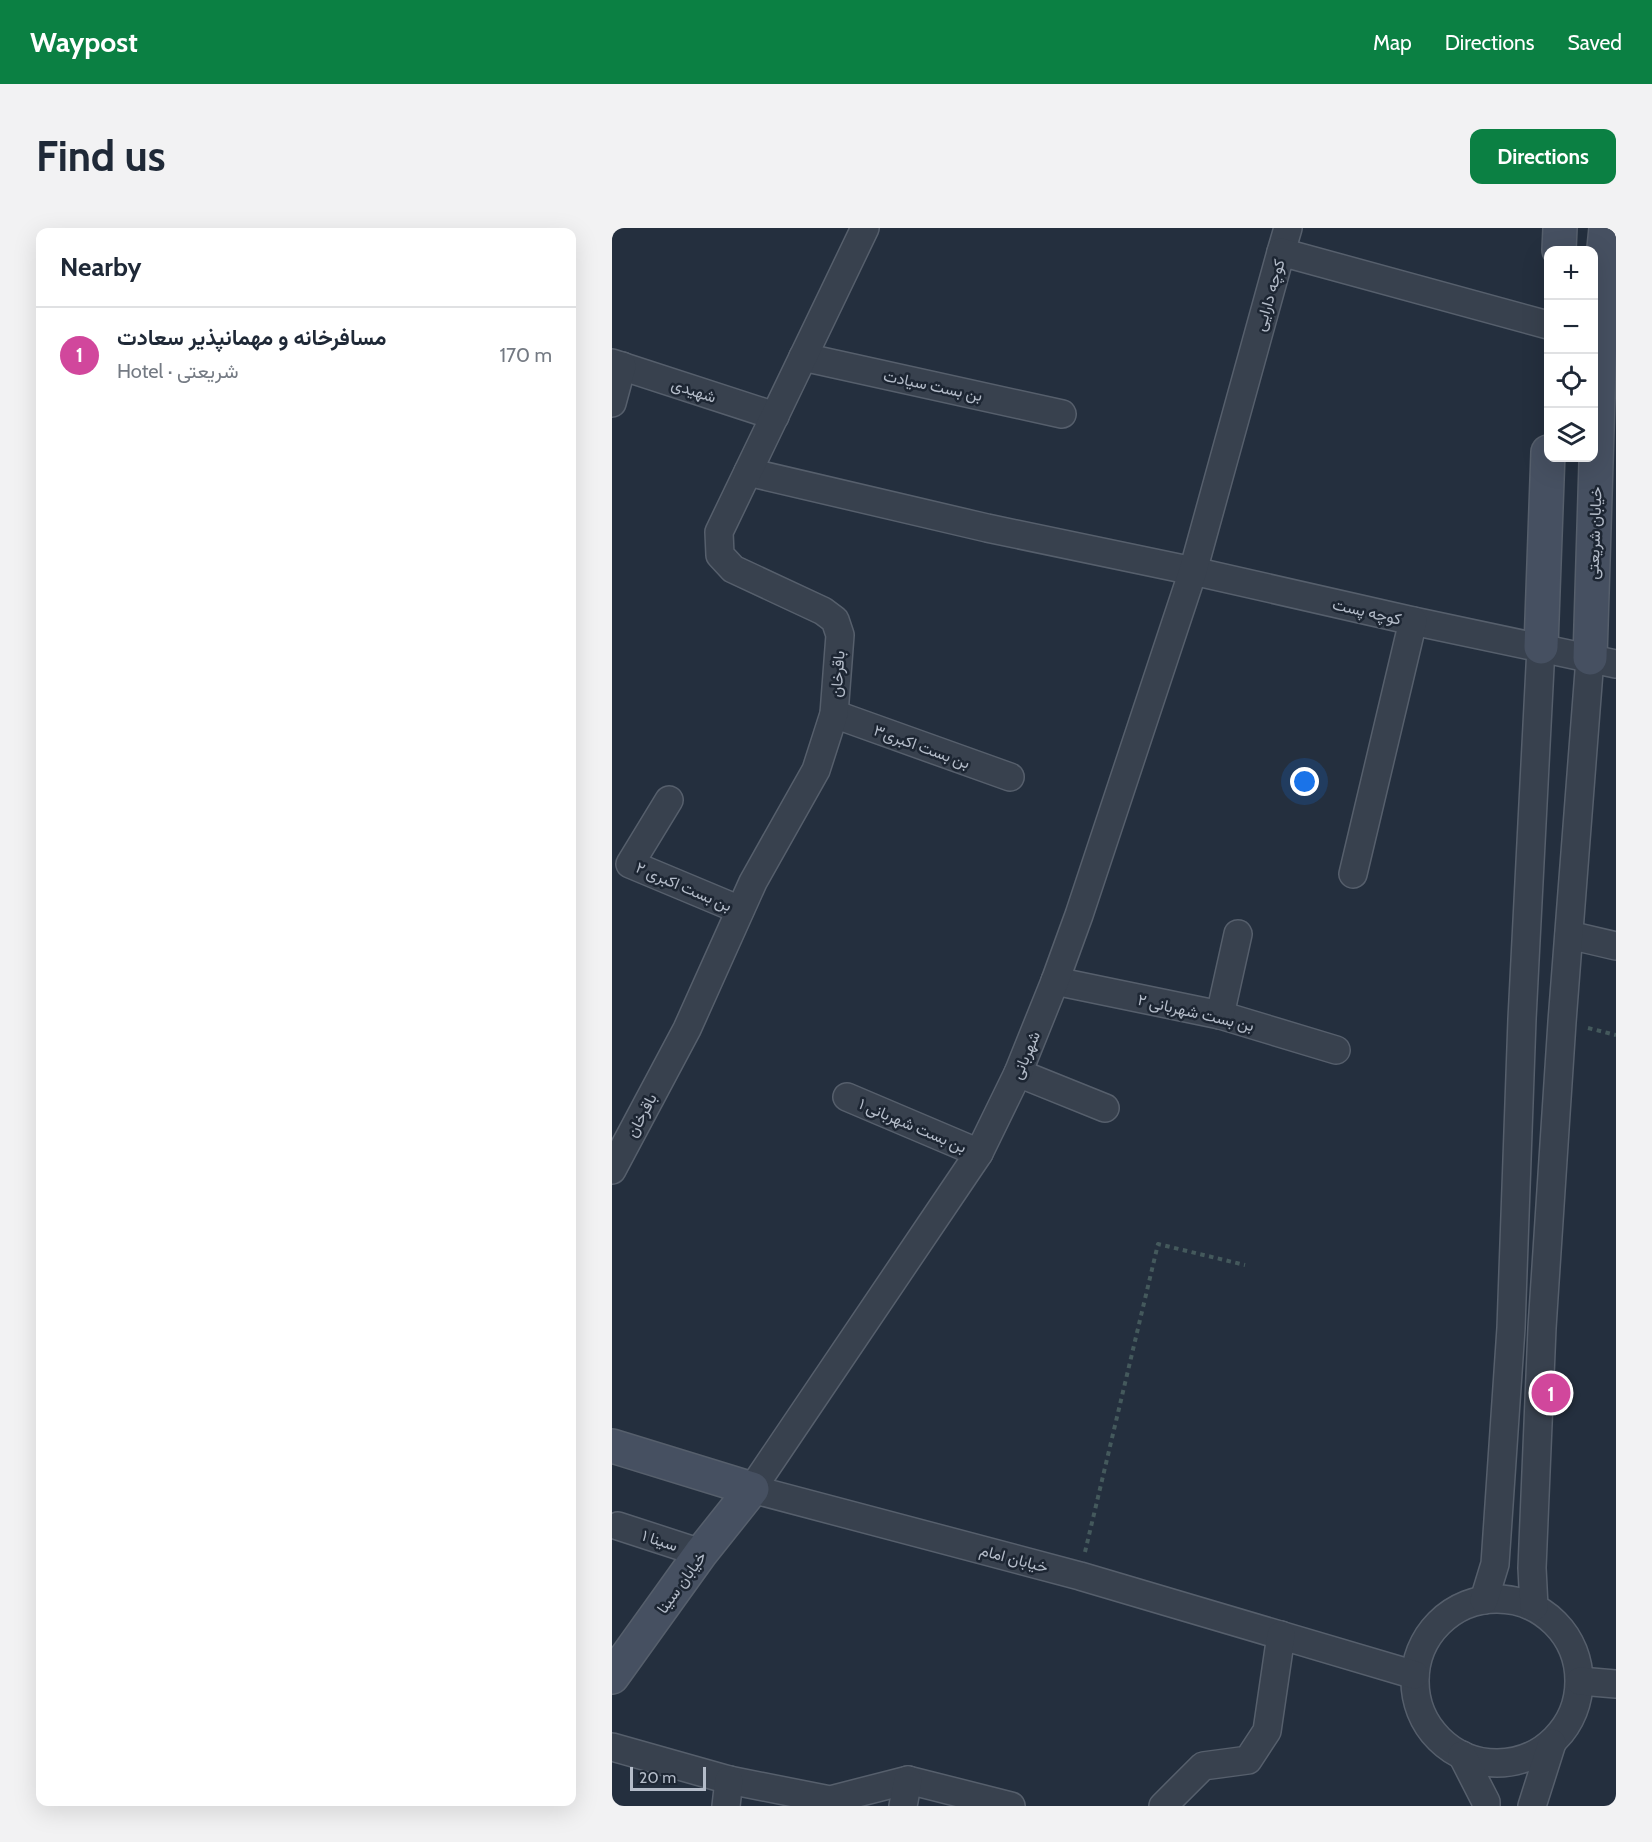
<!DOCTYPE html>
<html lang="en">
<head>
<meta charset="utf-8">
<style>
  body { margin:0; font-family:Cabin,Vazirmatn,sans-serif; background:#f2f2f3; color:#1f2937 }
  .controls { position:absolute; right:18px; top:18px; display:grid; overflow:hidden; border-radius:12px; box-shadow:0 6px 24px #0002 }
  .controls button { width:54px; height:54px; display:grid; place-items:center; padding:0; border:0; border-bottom:2px solid #e0e1e3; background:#fff; color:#1f2937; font:30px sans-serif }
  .scale { position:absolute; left:18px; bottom:15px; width:76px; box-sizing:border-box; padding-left:6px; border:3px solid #b4bcc9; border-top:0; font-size:16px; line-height:21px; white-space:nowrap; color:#b4bcc9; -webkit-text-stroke:4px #1d2633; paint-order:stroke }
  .you { position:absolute; left:693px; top:554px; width:21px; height:21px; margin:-15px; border:4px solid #fff; border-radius:50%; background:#1a73e8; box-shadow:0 0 0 9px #1a73e833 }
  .badge { display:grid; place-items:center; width:39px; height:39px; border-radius:50%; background:#0b8043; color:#fff; font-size:20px; font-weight:700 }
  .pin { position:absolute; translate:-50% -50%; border:3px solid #fff; box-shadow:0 2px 6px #0006 }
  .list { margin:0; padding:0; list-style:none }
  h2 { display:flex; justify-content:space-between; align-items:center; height:78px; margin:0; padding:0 24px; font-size:26px }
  h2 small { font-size:20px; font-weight:400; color:#747a83 }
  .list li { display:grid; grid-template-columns:39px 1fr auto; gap:18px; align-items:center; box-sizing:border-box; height:96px; padding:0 24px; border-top:2px solid #e0e1e3 }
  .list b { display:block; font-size:22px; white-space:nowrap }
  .list p { margin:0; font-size:20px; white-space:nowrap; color:#747a83 }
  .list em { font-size:20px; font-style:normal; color:#747a83 }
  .icon { flex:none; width:33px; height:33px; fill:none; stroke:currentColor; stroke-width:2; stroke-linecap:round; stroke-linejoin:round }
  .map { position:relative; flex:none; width:1004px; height:1578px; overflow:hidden; border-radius:12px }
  header { display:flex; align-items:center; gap:36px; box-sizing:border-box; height:84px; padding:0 30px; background:#0b8043; color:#fff }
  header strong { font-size:28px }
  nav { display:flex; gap:33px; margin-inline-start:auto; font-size:21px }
  .intro { display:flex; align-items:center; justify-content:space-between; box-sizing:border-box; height:144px; padding:0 36px }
  h1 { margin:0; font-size:42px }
  .button { padding:15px 27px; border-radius:12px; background:#0b8043; color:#fff; font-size:21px; font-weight:700 }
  main { display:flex; gap:36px; padding:0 36px }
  aside { flex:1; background:#fff; border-radius:12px; box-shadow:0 6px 24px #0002 }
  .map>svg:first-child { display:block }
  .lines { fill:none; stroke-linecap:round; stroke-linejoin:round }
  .street-casing { stroke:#565f6c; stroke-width:30 }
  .secondary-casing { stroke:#565f6c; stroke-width:36 }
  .path { stroke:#44595c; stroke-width:4; stroke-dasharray:4.5 4.5; stroke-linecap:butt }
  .street { stroke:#38414e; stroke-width:27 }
  .secondary { stroke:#465061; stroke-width:33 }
  .labels { text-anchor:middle; stroke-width:5; stroke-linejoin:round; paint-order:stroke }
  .street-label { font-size:16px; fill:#b4bcc9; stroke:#1d2633 }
</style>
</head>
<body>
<header>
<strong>Waypost</strong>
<nav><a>Map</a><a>Directions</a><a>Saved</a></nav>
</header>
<div class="intro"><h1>Find us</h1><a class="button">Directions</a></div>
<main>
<aside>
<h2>Nearby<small></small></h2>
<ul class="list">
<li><span class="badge" style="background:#d1479c">1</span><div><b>مسافرخانه و مهمانپذیر سعادت</b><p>Hotel · شریعتی</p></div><em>170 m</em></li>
</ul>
</aside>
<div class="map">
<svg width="1004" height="1578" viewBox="0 0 1004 1578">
  <rect width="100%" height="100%" fill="#242f3e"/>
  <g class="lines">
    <g class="street-casing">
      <g id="street">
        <path d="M669,24L676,0"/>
        <path d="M191,129L450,186"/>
        <path d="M0,135L163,188"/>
        <path d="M0,175L10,138"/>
        <path d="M136,244L375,300L581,343L801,393L1004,436"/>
        <path d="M222,486L398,549"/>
        <path d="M57,572L18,636L128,682"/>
        <path d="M741,646L801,393"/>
        <path d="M957,707L1004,718"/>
        <path d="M443,753L608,787L724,822"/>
        <path d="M608,787L626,706"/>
        <path d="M406,845L493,880"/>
        <path d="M235,869L367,925"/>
        <path d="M0,942L75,801L141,654L204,542L222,486L228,407L223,392L211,383L121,341L108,327L107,304L253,0"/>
        <path d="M6,1298L89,1325"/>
        <circle cx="885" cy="1453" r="82"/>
        <path d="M872,1372L883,1336L899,1100L910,791L929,419"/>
        <path d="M922,1379L920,1340L930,1100L950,794L978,430"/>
        <path d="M803,1447L468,1348L140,1261L367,925L406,845L443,753L467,687L581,343L669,24L936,97"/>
        <path d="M968,1453L1004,1456"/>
        <path d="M0,1519L117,1552L218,1572L296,1552L399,1578"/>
        <path d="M850,1527L874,1574V1578"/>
        <path d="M114,1578L117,1552"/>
        <path d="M291,1578L296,1552"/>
        <path d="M551,1578L591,1538L636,1532L655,1503L669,1407"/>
        <path d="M920,1578L940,1515"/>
      </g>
    </g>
    <g class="secondary-casing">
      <g id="secondary">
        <path d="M947,22L948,0"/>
        <path d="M929,419L936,224"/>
        <path d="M978,430L990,40L994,0"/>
        <path d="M0,1218L140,1261L89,1325L0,1449"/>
      </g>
    </g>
    <g class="path">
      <path d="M976,800L1004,807"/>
      <path d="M473,1324L546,1016L633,1037"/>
    </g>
    <use href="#street" class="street"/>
    <use href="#secondary" class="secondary"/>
  </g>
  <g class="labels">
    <g class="street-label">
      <text transform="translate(657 67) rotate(-74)" y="6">کوچه دارایی</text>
      <text transform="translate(321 157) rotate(12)" y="6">بن بست سیادت</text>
      <text transform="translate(82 162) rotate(18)" y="6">شهیدی</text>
      <text transform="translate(982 305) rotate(-88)" y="6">خیابان شریعتی</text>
      <text transform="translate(755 383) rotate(13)" y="6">کوچه پست</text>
      <text transform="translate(225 446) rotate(-86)" y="6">باقرخان</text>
      <text transform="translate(310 518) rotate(20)" y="6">بن بست اکبری۳</text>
      <text transform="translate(72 658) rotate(23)" y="6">بن بست اکبری ۲</text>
      <text transform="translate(584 784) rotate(13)" y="6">بن بست شهربانی ۲</text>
      <text transform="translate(413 827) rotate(-67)" y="6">شهربانی</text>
      <text transform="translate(29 887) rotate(-62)" y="6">باقرخان</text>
      <text transform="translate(301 897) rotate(23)" y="6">بن بست شهربانی ۱</text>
      <text transform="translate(48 1312) rotate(18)" y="6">سینا ۱</text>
      <text transform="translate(402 1330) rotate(15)" y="6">خیابان امام</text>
      <text transform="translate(69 1354) rotate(-54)" y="6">خیابان سینا</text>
    </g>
  </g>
</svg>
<div class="controls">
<button>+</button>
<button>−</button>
<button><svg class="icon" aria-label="locate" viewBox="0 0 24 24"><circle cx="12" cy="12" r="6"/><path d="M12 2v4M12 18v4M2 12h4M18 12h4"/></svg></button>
<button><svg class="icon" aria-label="layers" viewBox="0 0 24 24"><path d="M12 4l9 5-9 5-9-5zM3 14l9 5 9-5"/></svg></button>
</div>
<div class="scale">20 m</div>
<div class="you"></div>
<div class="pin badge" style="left:939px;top:1165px;background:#d1479c">1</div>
</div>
</main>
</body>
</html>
